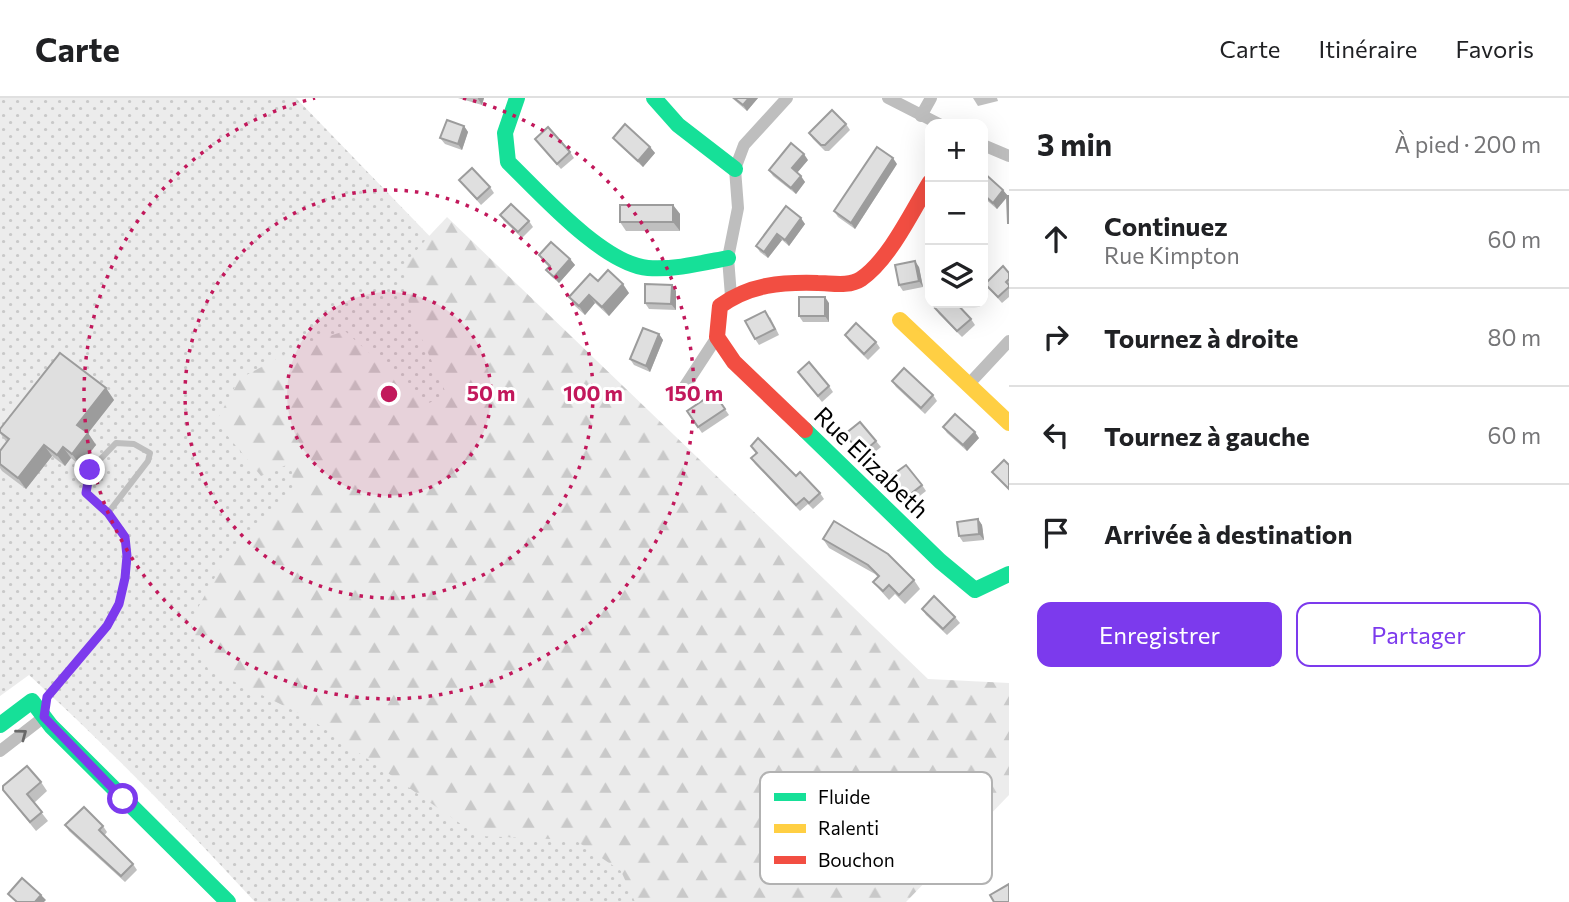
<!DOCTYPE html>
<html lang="fr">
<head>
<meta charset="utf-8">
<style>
  body { margin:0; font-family:Commissioner,sans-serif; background:#f6f6f6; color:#202124 }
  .controls { position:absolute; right:21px; top:21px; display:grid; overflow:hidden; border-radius:14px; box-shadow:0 7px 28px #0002 }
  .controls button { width:63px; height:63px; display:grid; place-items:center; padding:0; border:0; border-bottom:2px solid #e0e0e0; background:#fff; color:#202124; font:35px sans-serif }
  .stop { position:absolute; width:21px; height:21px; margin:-16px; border:5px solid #7c3aed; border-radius:50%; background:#fff }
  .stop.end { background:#7c3aed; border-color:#fff; box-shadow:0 2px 7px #0008 }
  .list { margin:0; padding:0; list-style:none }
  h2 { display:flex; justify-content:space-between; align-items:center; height:91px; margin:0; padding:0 28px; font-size:30px }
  h2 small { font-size:23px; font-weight:400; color:#757577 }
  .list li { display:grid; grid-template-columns:46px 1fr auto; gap:21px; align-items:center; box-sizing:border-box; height:98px; padding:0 28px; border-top:2px solid #e0e0e0 }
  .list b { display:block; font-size:26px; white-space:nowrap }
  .list p { margin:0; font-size:23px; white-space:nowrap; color:#757577 }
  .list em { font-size:23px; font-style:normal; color:#757577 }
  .actions { display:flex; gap:14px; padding:21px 28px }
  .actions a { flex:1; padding:16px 0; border:2px solid #7c3aed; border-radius:14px; text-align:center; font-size:24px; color:#7c3aed }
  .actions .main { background:#7c3aed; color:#fff }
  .icon { flex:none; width:38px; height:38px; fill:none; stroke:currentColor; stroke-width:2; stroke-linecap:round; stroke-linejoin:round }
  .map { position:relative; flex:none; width:1009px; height:804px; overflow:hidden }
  header { display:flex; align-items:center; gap:42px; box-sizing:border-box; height:98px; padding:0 35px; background:#fff; border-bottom:2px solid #e0e0e0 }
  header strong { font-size:33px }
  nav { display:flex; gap:38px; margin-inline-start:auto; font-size:24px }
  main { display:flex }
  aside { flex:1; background:#fff }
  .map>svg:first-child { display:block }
  .grass { fill:url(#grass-dots) }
  .forest { fill:url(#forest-firs) }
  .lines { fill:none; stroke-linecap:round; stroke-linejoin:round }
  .lane { stroke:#bebebe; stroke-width:6 }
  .street { stroke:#bebebe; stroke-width:12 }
  .fast { stroke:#16e098; stroke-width:16 }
  .slow { stroke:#ffcf43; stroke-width:16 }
  .jam { stroke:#f24e42; stroke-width:16 }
  .wall { fill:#c0c0c0 }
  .shaded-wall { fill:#9c9c9c }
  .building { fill:#dfdfdf; stroke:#9c9c9c; stroke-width:2 }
  .oneway { stroke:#686868 }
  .route { stroke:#7c3aed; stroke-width:9 }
  .ring { fill:none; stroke:#c2185b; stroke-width:3.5; stroke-dasharray:3.5 7 }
  .labels { text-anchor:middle; stroke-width:6; stroke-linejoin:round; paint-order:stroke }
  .street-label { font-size:24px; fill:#000; stroke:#fff }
  .key { fill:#fff; stroke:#b2b2b2; stroke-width:2 }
  .key-label { font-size:19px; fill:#000 }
  .centre { fill:#c2185b; stroke:#fff; stroke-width:3.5 }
  .ring-label { font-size:21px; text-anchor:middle; font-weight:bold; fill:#c2185b; stroke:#fff; stroke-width:6; stroke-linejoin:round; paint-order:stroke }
</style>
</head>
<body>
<header>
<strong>Carte</strong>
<nav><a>Carte</a><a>Itinéraire</a><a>Favoris</a></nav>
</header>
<main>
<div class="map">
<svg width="1009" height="804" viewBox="0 0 1009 804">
  <defs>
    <pattern id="grass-dots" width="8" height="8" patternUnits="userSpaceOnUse" patternTransform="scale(1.75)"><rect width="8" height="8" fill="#ececec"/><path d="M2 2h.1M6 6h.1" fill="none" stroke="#c9c9c9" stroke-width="1.8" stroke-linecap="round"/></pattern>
    <pattern id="forest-firs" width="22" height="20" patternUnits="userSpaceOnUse" patternTransform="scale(1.75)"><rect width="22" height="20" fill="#ececec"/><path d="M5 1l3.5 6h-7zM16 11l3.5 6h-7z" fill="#c9c9c9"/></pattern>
  </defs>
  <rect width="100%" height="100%" fill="#fff"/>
  <path class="grass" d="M0,0H296L533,245L758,804H255C182,725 108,649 29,577L0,598Z"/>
  <path class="forest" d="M447,119L928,581L1009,585V697L906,804H635L621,773L575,742L478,738L309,620L208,571L190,524L230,452L294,394L291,365L261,378L216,324L239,281L304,246L345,233L426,306L447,298C435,266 398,202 406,169C408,159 439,128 447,119Z"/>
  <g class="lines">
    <path class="lane" d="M45,615L47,599L107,528L119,506L125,480L127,458L125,439L108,415L86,395L90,372L116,345L134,346L150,355L148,363L108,415"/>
    <g class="street">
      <path d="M888,0L939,26"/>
      <path d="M921,18L931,0"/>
      <path d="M983,47L1009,58"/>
      <path d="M731,198L728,160L738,110L735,71L744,47L787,0"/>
      <path d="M968,287L1009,243"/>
      <path d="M683,291L717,239"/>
      <path d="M0,653L44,619"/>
    </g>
    <g class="fast">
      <path d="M517,0L505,35L508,64C540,95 603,166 648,170C674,172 702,165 728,160"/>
      <path d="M654,0L678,27L735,71"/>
      <path d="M805,332L940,463L975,492L1009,476"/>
      <path d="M0,627L32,603L51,628L228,804"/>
    </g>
    <path class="slow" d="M900,222L1009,325"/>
    <path class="jam" d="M805,332L734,264L717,239L720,208C750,186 782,184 818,185C831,185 849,189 861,181C890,161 912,113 930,84"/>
  </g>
  <g class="wall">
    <path d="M458,0H484L482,7Z"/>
    <path d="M732,0H758L747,13Z"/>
    <path d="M973,0H997L998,3L978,8Z"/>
    <path d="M846,26L850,32L829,53H825L813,41L809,35Z"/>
    <path d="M464,28L468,34L462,52L445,46L440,40Z"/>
    <path d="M613,40L650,49L655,55L643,69L618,46Z"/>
    <path d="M535,41L570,54L574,60L561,71Z"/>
    <path d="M808,62L797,75L805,84L796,96L773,78L769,72Z"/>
    <path d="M897,66L855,131L838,119L834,113Z"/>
    <path d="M983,74L1008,98H1009V126L1007,99L997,111L983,99Z"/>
    <path d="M459,82L490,89L494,95L481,107Z"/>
    <path d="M673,107L680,116V133H626L620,124Z"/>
    <path d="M786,108L805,126L789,148L782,142L768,160L760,154L756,148Z"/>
    <path d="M500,117L529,123L533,129L522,140L504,123Z"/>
    <path d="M539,157L570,161L575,167L559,185L551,178L546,172L549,169L543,163Z"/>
    <path d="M919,169L923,189L903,193L899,187Z"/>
    <path d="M1009,175V199L1002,205L985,186Z"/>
    <path d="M598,183L629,195L609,218L595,205L585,217L575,208L569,199Z"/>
    <path d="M672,187L676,193V212L649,211L645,205Z"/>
    <path d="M829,205V224H803L799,218Z"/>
    <path d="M935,210L971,221L975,227L962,239L939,216Z"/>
    <path d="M770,219L779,237L759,247L755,241Z"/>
    <path d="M659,236L663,242L650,274L634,267L630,261Z"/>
    <path d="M845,237L876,244L880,250L868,262L849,243Z"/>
    <path d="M798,274L829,288L833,294L822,304Z"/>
    <path d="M892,283L933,297L937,303L925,316L896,289Z"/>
    <path d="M106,290L114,302L88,335L96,347L80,367L71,360L65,368L52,358L26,391L2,373L0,370V353L7,345L0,335V331Z"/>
    <path d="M714,295L729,317L702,335L687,313Z"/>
    <path d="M943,329L979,340L967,353L947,335Z"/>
    <path d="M845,336L876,343L881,349L865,362Z"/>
    <path d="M751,348L820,395L824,401L813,411L808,406L800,413L755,366L751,360L756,355Z"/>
    <path d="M891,378L922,387L926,393L912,404Z"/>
    <path d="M978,421L982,427L984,442L963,444L959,438Z"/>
    <path d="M823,441L914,482L920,491L905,506L895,496L889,502L880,492L873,484L878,479L875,476L829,450Z"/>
    <path d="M922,511L955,519L960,525L947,537L926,517Z"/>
    <path d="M41,684L47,693L34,705L48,723L36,733L3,692Z"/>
    <path d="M65,727L103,728L107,734L104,738L133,766L137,772L125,784L69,733Z"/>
  </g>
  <g class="shaded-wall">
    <path d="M478,0H484L482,7L478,1Z"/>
    <path d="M749,0H758L747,13L743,7Z"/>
    <path d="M464,28L468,34L462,52L458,46Z"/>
    <path d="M650,49L655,55L643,69L638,63Z"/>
    <path d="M804,56L808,62L796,76L792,70Z"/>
    <path d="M893,60L897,66L855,131L851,125Z"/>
    <path d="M801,78L805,84L796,96L791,90Z"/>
    <path d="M1003,92L1008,98L997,111L993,105Z"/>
    <path d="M673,107L680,116V133L673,124Z"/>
    <path d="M801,120L805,126L789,148L785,142Z"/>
    <path d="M777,136L782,142L768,160L764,154Z"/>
    <path d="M570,161L575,167L559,185L554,179Z"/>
    <path d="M915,163L919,169L923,189L919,183Z"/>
    <path d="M623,186L629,195L609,218L602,209Z"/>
    <path d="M672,187L676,193V212L671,206Z"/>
    <path d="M589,197L595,205L585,217L579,208Z"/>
    <path d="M825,199L829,205V224L825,218Z"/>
    <path d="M659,236L663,242L650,274L646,268Z"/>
    <path d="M106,290L114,302L85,339L77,327Z"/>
    <path d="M975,334L979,340L967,353L963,347Z"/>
    <path d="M88,335L96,347L80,367L72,356Z"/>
    <path d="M44,347L52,358L26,391L18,380Z"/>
    <path d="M63,349L71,360L65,368L57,357Z"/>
    <path d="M978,421L982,427L984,442L979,436Z"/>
    <path d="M41,797L46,802L44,804H35Z"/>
  </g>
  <g class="building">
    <path d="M734,0H749L743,7Z"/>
    <path d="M832,12L846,26L825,47H821L809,35Z"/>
    <path d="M447,22L464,28L458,46L440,40Z"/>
    <path d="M625,26L650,49L638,63L613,40Z"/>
    <path d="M548,29L570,54L557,66L535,41Z"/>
    <path d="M791,45L804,56L792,70L801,78L791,90L769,72Z"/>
    <path d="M877,49L893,60L851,125L834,113Z"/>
    <path d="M472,70L490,89L477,101L459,82Z"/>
    <path d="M983,74L1003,92L993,105L983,96Z"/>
    <path d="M1007,98H1009V125H1008Z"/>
    <path d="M511,106L529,123L518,134L500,117Z"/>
    <rect x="620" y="107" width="53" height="17"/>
    <path d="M786,108L801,120L785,142L777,136L764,154L756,148Z"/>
    <path d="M551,144L570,161L554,179L546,172L550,168L539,157Z"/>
    <path d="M915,163L919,183L899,187L895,167Z"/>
    <path d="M1003,168L1009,175V181L1006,184L1009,187V189L998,199L985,186Z"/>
    <path d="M608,172L623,186L602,209L589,197L579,208L569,199L590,176L598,183Z"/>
    <path d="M645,186L672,187L671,206L645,205Z"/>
    <rect x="799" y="199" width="26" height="19"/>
    <path d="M941,205H956L971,221L957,233L935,210Z"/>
    <path d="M765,213L775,231L755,241L745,223Z"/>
    <path d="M856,225L876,244L864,256L845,237Z"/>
    <path d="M643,230L659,236L646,268L630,261Z"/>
    <path d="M60,255L106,290L77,327L88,335L72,356L63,349L57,357L44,347L18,380L0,366V353L9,341L0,334V331Z"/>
    <path d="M809,264L829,288L818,298L798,274Z"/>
    <path d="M904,270L933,297L921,310L892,283Z"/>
    <path d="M714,295L725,311L698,329L687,313Z"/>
    <path d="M955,316L975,334L963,347L943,329Z"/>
    <path d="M860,324L876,343L861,356L845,336Z"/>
    <path d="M758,340L796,378L800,374L820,395L809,405L804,400L796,407L751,360L757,355L751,348Z"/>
    <path d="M1004,362L1009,367V391L992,374Z"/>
    <path d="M906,367L922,387L908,398L891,378Z"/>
    <path d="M978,421L979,436L959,438L957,424Z"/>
    <path d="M834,423L888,456L914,482L899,497L889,487L883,493L873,484L879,478L868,467L823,441Z"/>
    <path d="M934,498L955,519L943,531L922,511Z"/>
    <path d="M27,668L41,684L27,696L42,714L30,724L3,692V688Z"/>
    <path d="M84,709L103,728L99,732L133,766L121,778L65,727Z"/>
    <path d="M22,780L41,797L35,804H17L8,796Z"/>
    <path d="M1009,786V804H994L990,797Z"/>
  </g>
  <defs><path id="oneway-chevron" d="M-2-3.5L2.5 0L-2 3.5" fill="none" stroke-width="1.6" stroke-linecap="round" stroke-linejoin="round" transform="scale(1.75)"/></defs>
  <use class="oneway" href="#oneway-chevron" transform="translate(22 636) rotate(-37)"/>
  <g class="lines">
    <path class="route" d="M90,372L86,395L108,415L125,439L127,458L125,480L119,506L107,528L47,599L44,619L123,701"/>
  </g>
  <circle cx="389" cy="296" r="102" fill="#c2185b" fill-opacity=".12"/>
  <g class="ring">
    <circle cx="389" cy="296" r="102"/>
    <circle cx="389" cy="296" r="204"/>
    <path d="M463 0A305 305 0 1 1 315 0"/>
  </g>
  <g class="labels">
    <g class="street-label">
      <text transform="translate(871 365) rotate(44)" y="8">Rue Elizabeth</text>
    </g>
  </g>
  <rect x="760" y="674" width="232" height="112" rx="10" class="key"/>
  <rect x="774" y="695" width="32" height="8" fill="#16e098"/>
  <rect x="774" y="726" width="32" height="9" fill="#ffcf43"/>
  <rect x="774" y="758" width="32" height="8" fill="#f24e42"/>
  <g class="key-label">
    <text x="818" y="706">Fluide</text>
    <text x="818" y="737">Ralenti</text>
    <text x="818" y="769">Bouchon</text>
  </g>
  <circle cx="389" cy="296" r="10" class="centre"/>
  <g class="ring-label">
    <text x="491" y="303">50 m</text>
    <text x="593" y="303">100 m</text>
    <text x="694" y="303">150 m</text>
  </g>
</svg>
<div class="controls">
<button>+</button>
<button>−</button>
<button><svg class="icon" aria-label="layers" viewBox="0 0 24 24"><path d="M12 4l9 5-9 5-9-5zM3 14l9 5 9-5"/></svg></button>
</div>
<div class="stop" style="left:123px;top:701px"></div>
<div class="stop end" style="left:90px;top:372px"></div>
</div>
<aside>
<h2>3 min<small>À pied · 200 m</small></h2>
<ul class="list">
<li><svg class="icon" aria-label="ahead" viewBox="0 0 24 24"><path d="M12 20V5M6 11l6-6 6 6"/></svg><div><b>Continuez</b><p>Rue Kimpton</p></div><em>60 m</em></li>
<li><svg class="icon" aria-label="right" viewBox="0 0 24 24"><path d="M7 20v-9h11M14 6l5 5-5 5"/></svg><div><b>Tournez à droite</b></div><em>80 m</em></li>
<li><svg class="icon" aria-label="left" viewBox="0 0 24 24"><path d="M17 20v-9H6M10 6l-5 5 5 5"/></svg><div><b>Tournez à gauche</b></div><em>60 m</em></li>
<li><svg class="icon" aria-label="arrive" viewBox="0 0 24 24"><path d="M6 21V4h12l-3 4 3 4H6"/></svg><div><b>Arrivée à destination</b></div></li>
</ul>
<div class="actions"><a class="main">Enregistrer</a><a>Partager</a></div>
</aside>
</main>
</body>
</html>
